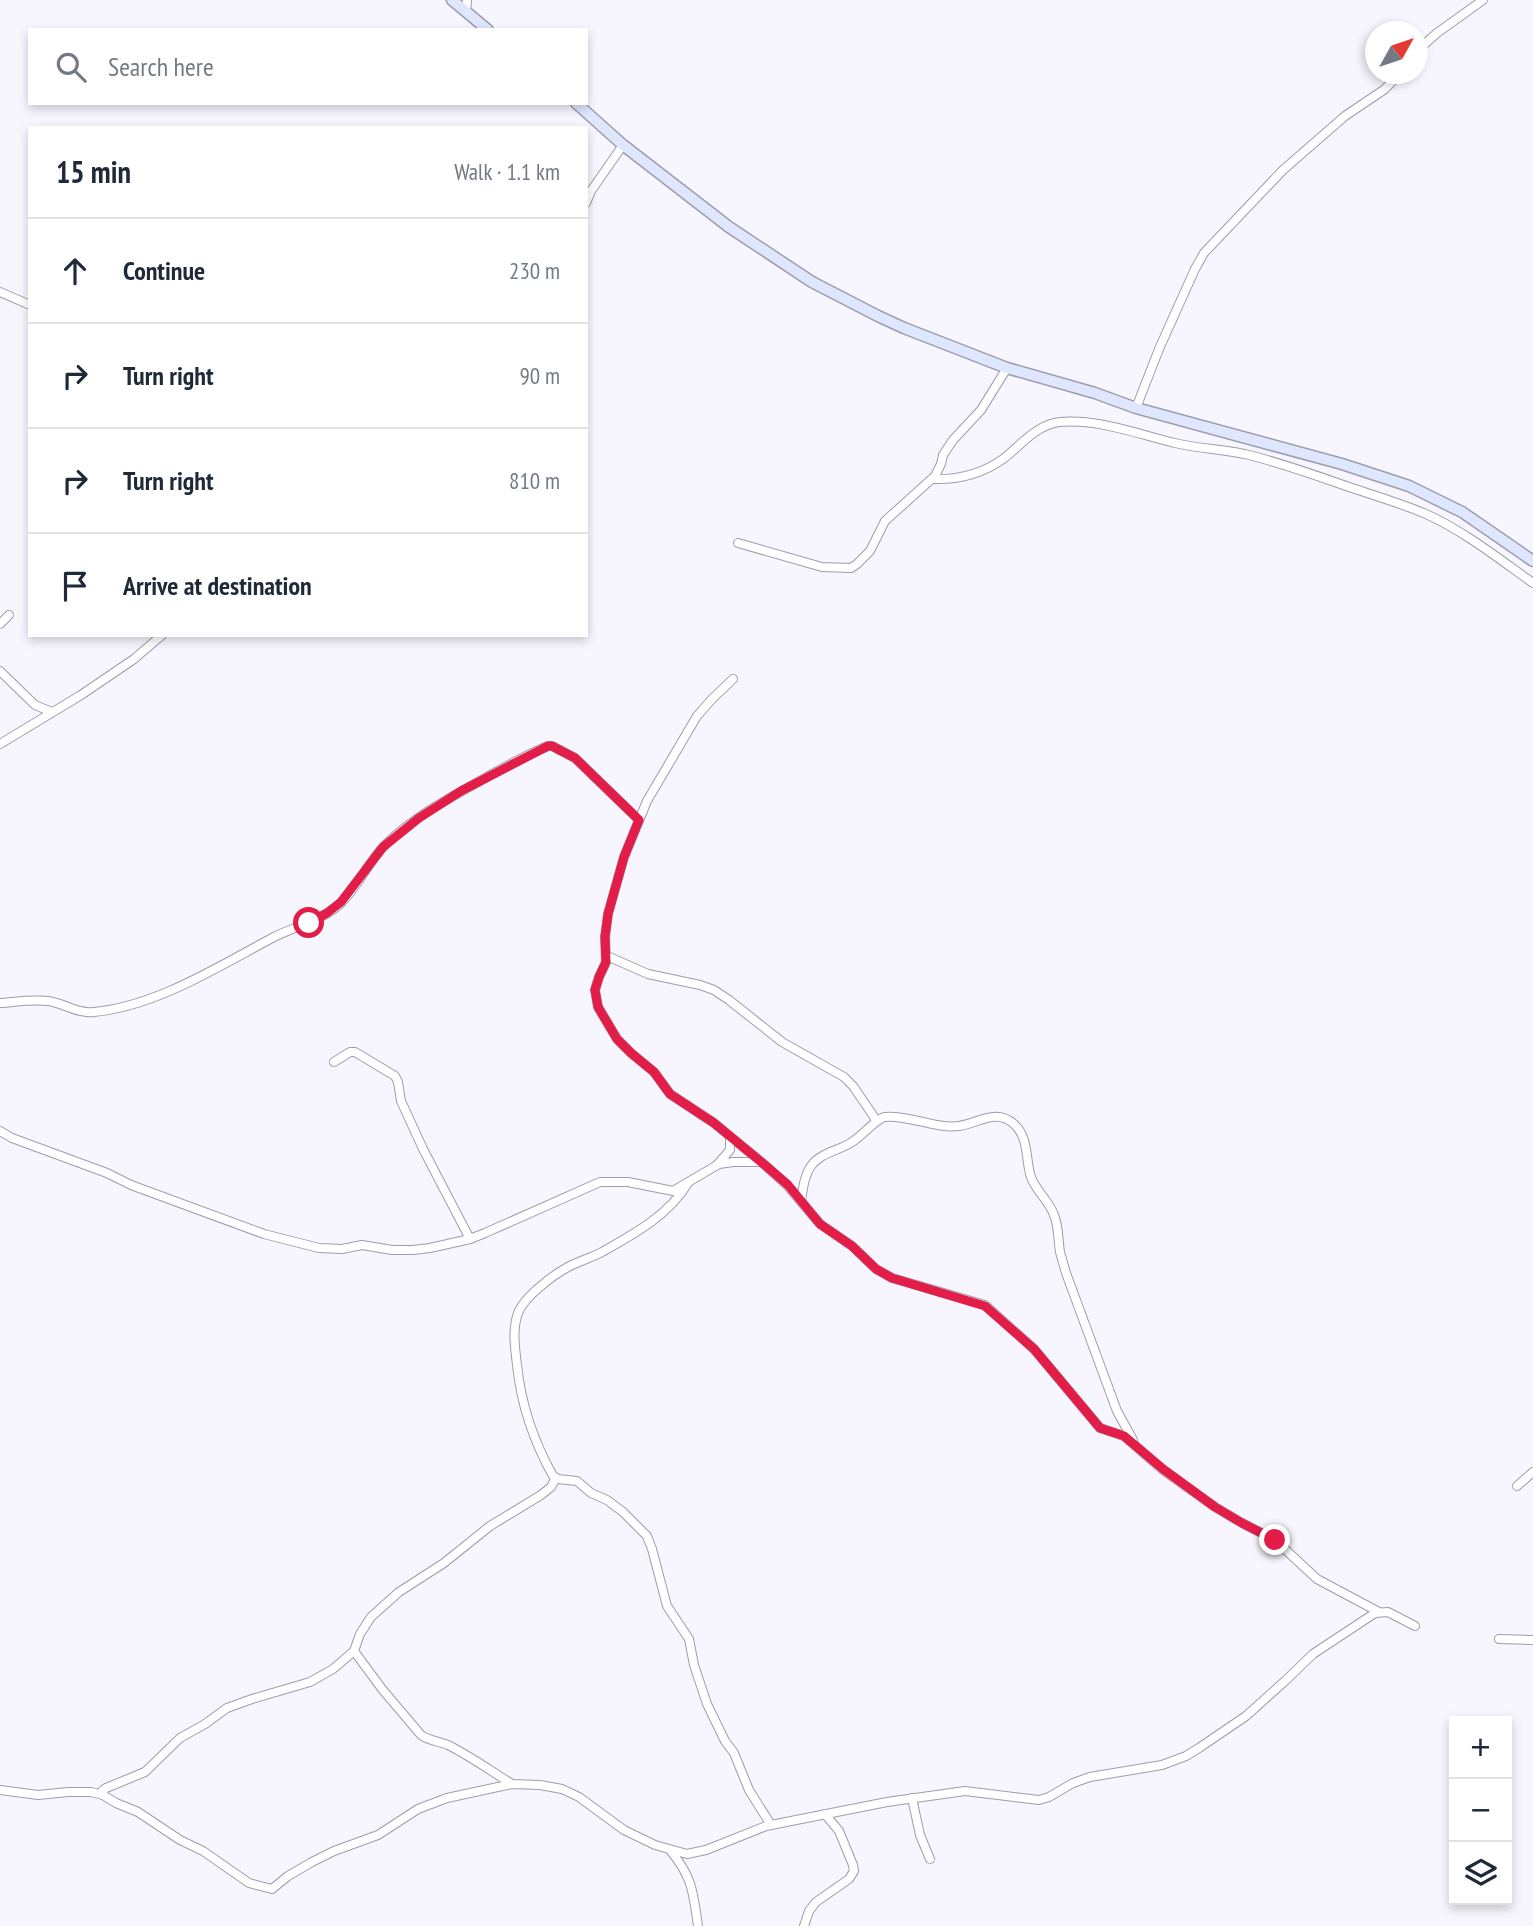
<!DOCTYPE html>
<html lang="en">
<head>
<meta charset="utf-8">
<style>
  body { margin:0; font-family:"PT Sans Narrow",sans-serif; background:#f2f2f3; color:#1f2937 }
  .controls { position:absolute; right:21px; bottom:21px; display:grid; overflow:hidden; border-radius:0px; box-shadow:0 4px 10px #0003 }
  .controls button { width:63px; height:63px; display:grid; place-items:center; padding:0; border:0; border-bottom:2px solid #e0e1e3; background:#fff; color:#1f2937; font:35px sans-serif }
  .compass { position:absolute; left:1365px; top:21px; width:63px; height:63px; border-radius:50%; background:#fff; box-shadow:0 4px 10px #0003; rotate:50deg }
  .stop { position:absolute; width:21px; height:21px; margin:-16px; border:5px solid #e11d48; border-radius:50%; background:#fff }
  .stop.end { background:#e11d48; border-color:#fff; box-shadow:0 2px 7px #0008 }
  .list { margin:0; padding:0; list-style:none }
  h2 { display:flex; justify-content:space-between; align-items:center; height:91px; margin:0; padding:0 28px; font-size:30px }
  h2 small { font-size:23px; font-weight:400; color:#747a83 }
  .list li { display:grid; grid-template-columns:46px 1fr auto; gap:21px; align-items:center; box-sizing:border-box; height:105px; padding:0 28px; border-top:2px solid #e0e1e3 }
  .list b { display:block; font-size:26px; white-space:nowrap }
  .list em { font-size:23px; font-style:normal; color:#747a83 }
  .icon { flex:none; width:38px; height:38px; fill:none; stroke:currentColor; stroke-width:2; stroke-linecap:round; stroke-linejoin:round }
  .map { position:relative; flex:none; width:1533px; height:1926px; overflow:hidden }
  .search { position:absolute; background:#fff; box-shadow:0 4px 10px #0003; left:28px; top:28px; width:560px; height:77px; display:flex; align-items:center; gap:18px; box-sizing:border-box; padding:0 24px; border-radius:0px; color:#747a83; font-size:26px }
  .panel { position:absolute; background:#fff; box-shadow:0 4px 10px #0003; left:28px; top:126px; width:560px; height:511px; border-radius:0px }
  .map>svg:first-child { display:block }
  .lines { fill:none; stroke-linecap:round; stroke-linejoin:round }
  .street-casing { stroke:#9f9cad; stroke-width:10 }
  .secondary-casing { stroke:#9f9cad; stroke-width:13 }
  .street { stroke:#fff; stroke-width:8 }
  .secondary { stroke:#dee7fe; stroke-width:10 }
  .route { stroke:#e11d48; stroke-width:9 }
</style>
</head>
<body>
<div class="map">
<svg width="1533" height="1926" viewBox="0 0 1533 1926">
  <rect width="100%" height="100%" fill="#f7f5fd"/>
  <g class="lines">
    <g class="street-casing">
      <g id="street">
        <path d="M466,12L467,0"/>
        <path d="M1418,50L1437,33L1483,0"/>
        <path d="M586,203L591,191L623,145"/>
        <path d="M0,292L30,305"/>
        <path d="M1136,408L1159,349L1195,269L1204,253L1283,170L1345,116L1385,89L1399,74"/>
        <path d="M932,479C957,480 982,474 1003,459C1020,446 1037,424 1060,422C1100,419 1137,434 1175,443C1199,449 1224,449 1249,455C1285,464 1320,477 1355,489C1379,497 1403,504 1426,514C1464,531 1499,559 1533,583"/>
        <path d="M738,543L822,567L851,568L857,564L870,551L885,521L935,476L941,464L943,455L953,440L981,410L1007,368"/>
        <path d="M0,624L9,615"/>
        <path d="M0,671L35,705L52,712"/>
        <path d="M733,679L712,699L697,716L647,801L624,857L608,914L605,937L606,962L599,977L595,990L598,1007L617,1039L631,1053L654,1072L670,1094L714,1123L766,1166L787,1185L820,1224L852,1246L876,1269L892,1278L985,1305L1034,1349L1100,1428L1124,1436L1163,1470L1215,1507L1242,1523L1275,1540L1317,1579L1379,1612"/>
        <path d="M0,744L81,695L134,659L162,635"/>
        <path d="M607,956L648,974L700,985L714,990L729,1000L782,1042L844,1077L853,1086L876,1120"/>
        <path d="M0,1003C15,1002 33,999 48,1001C64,1003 77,1014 94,1012C157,1006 219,966 274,937C296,926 321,921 340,904C358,887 368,862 385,845C417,814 458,793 496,772C513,763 530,753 548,746H552L575,758L639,820"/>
        <path d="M334,1062L350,1052H355L395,1076L398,1082L401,1101L423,1149L470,1239"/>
        <path d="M0,1131L12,1138L107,1173L131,1185L264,1234L319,1248L342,1249L362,1245L392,1250H413L430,1248L470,1239L485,1233L600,1182H628L673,1191L719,1164L733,1162H761"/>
        <path d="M717,1165L730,1150V1137"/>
        <path d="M688,1183C669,1215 634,1234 602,1252C591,1258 579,1261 568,1267C553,1275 524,1297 518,1313C512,1330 515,1348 517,1365C521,1404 534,1442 553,1476L558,1479L577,1481L591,1493L607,1500L623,1512L647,1536L652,1549L667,1606L689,1639L694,1665L707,1704L725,1741L734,1753L749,1790L771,1825"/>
        <path d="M801,1201C803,1189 804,1176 811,1166C821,1152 839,1151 852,1142C862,1136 877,1118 885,1117C910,1115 935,1129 959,1126C979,1123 996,1108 1014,1124C1028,1136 1026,1158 1030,1174C1034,1190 1049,1200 1054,1215C1059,1227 1058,1240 1060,1252C1062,1259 1064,1266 1066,1273L1117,1411L1133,1440"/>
        <path d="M1517,1486L1533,1472"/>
        <path d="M1499,1639L1533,1640"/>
        <path d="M354,1651L382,1689L421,1735C429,1741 439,1741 448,1745C470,1756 491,1771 512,1784"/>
        <path d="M0,1790L38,1795L68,1792H91L103,1795L116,1803L138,1812L180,1840L203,1851L249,1883L272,1889L288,1876L312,1862L334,1851L378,1835L418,1809L447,1798L512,1784L540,1785L562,1789L579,1797L624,1830L655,1845L687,1854L706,1850L766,1826L887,1802L965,1791L1039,1800L1049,1797L1073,1783L1090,1777L1162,1765L1186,1756L1199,1748L1246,1716L1285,1681L1313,1654L1375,1613L1388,1612L1415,1626"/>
        <path d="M103,1795L102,1791L106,1788L145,1772L180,1738L205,1724L227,1708L252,1699L310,1682L333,1669L354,1651L360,1634L371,1617L399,1592L444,1563L490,1526L541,1495L551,1487L556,1478"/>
        <path d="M912,1798L920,1835L930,1859"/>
        <path d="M670,1850C693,1878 693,1892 698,1926"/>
        <path d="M804,1926L809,1911L816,1902L849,1879L854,1871L853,1865L839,1831L825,1814"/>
      </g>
    </g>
    <g class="secondary-casing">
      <g id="secondary">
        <path d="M452,0L488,30"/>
        <path d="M576,103L623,145L729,227L812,282L878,316L904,328L1007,368L1095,393L1136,408L1342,464L1409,486L1462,512L1533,561"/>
      </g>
    </g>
    <use href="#street" class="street"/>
    <use href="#secondary" class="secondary"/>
  </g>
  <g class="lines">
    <path class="route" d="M309,923L327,913L341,902L383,847L419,818L461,791L548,746H552L575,758L639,820L624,857L608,914L605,937L606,962L599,977L595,990L598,1007L617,1039L631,1053L654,1072L670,1094L714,1123L766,1166L788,1185L820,1224L852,1246L876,1269L892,1278L985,1306L1034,1349L1100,1428L1124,1436L1163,1469L1215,1507L1242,1523L1275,1540"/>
  </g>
</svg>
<div class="controls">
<button>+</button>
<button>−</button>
<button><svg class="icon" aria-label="layers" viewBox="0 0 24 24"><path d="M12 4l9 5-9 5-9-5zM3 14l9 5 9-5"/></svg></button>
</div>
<svg class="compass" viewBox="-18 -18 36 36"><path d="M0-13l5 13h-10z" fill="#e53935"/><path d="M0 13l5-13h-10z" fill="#747a83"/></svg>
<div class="stop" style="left:309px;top:923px"></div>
<div class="stop end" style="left:1275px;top:1540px"></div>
<div class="search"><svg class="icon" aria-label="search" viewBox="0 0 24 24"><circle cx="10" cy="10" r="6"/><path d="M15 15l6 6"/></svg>Search here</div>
<section class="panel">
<h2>15 min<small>Walk · 1.1 km</small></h2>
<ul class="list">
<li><svg class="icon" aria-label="ahead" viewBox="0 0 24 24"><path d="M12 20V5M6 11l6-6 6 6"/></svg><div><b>Continue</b></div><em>230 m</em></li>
<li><svg class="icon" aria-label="right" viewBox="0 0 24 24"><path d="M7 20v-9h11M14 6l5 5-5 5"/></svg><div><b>Turn right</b></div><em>90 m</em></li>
<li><svg class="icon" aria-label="right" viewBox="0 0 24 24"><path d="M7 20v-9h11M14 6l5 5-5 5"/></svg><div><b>Turn right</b></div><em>810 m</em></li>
<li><svg class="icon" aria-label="arrive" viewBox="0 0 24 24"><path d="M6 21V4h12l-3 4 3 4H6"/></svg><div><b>Arrive at destination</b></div></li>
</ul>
</section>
</div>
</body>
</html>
